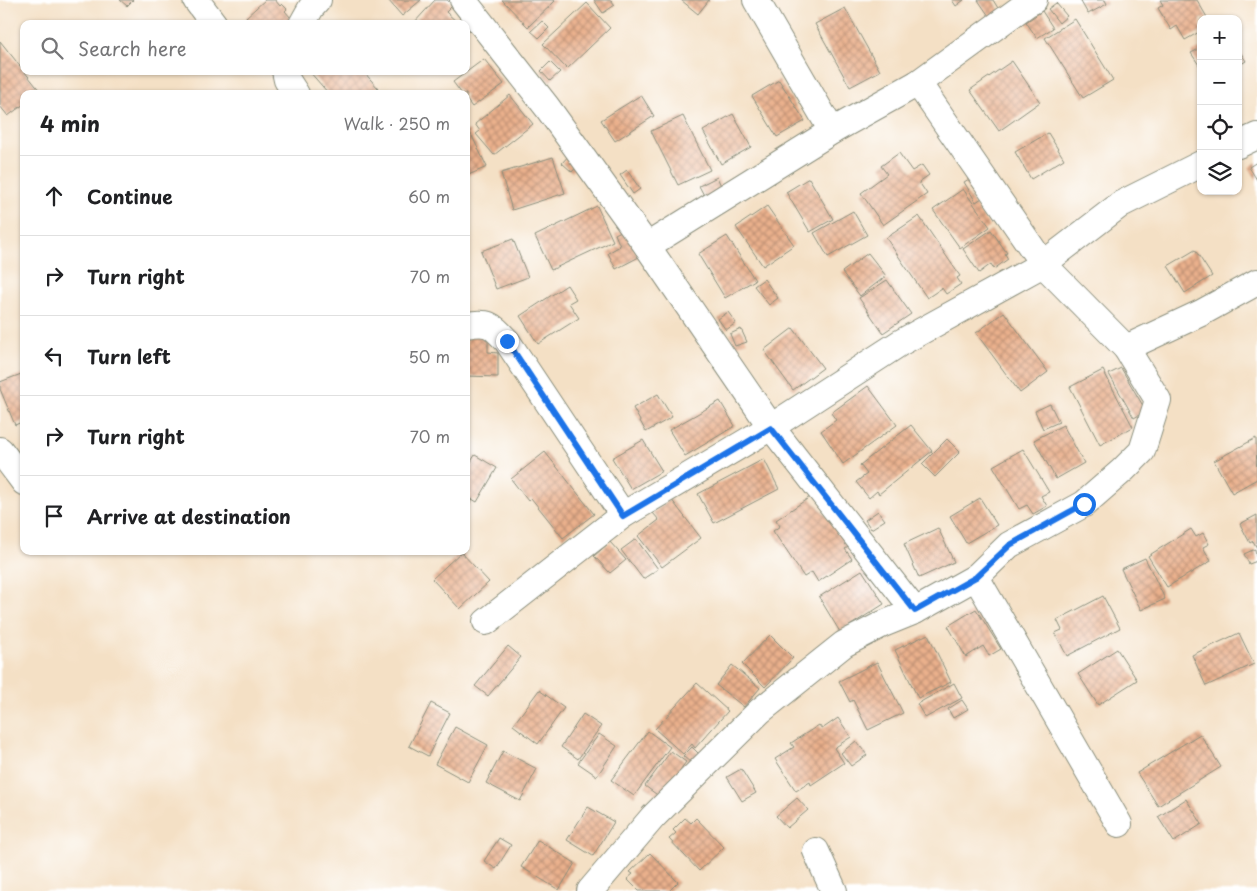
<!DOCTYPE html>
<html lang="en">
<head>
<meta charset="utf-8">
<style>
  body { margin:0; font-family:"Playpen Sans",sans-serif; background:#f6f6f6; color:#202124 }
  .controls { position:absolute; right:15px; top:15px; display:grid; overflow:hidden; border-radius:10px; box-shadow:0 1px 4px #0004 }
  .controls button { width:45px; height:45px; display:grid; place-items:center; padding:0; border:0; border-bottom:1px solid #e0e0e0; background:#fff; color:#202124; font:25px sans-serif }
  .stop { position:absolute; width:15px; height:15px; margin:-11px; border:4px solid #1a73e8; border-radius:50%; background:#fff }
  .stop.end { background:#1a73e8; border-color:#fff; box-shadow:0 1px 5px #0008 }
  .list { margin:0; padding:0; list-style:none }
  h2 { display:flex; justify-content:space-between; align-items:center; height:65px; margin:0; padding:0 20px; font-size:21px }
  h2 small { font-size:16px; font-weight:400; color:#757577 }
  .list li { display:grid; grid-template-columns:32px 1fr auto; gap:15px; align-items:center; box-sizing:border-box; height:80px; padding:0 20px; border-top:1px solid #e0e0e0 }
  .list b { display:block; font-size:19px; white-space:nowrap }
  .list em { font-size:16px; font-style:normal; color:#757577 }
  .icon { flex:none; width:28px; height:28px; fill:none; stroke:currentColor; stroke-width:2; stroke-linecap:round; stroke-linejoin:round }
  .map { position:relative; flex:none; width:1257px; height:891px; overflow:hidden }
  .search { position:absolute; background:#fff; box-shadow:0 1px 4px #0004; left:20px; top:20px; width:450px; height:55px; display:flex; align-items:center; gap:12px; box-sizing:border-box; padding:0 18px; border-radius:10px; color:#757577; font-size:19px }
  .panel { position:absolute; background:#fff; box-shadow:0 1px 4px #0004; left:20px; top:90px; width:450px; height:465px; border-radius:10px }
  .map>svg:first-child { display:block }
  .building { fill:url(#building-cross-hatch) }
  .lines { fill:none; stroke-linecap:round; stroke-linejoin:round }
  .minor-casing { stroke:#8a8e7c; stroke-width:28 }
  .minor { stroke:#fff; stroke-width:26 }
  .route { stroke:#1a73e8; stroke-width:6 }
</style>
</head>
<body>
<div class="map">
<svg width="1257" height="891" viewBox="0 0 1257 891">
  <defs>
    <pattern id="building-cross-hatch" width="8" height="8" patternUnits="userSpaceOnUse" patternTransform="scale(1.25)"><rect width="8" height="8" fill="#eab08c"/><path d="M0 0l8 8M0 8l8-8" fill="none" stroke="#bd9073"/></pattern>
  </defs>
  <rect width="100%" height="100%" fill="#fff"/>
  <filter id="ink" filterUnits="userSpaceOnUse"><feTurbulence type="fractalNoise" baseFrequency=".02" numOctaves="2"/><feDisplacementMap in="SourceGraphic" scale="10" xChannelSelector="R" yChannelSelector="G"/><feConvolveMatrix kernelMatrix="1 2 1 2 8 2 1 2 1" color-interpolation-filters="sRGB"/></filter>
  <filter id="wash" filterUnits="userSpaceOnUse"><feTurbulence type="fractalNoise" baseFrequency=".0096" numOctaves="4" result="noise"/><feDisplacementMap in="SourceGraphic" scale="20" xChannelSelector="R" yChannelSelector="G"/><feGaussianBlur stdDeviation="1.12" result="paint"/><feColorMatrix in="noise" values="0 0 0 0 0 0 0 0 0 0 0 0 0 0 0 0 0 1.4 0 .05"/><feComposite in="paint" operator="in"/></filter>
  <g filter="url(#wash)">
    <rect width="100%" height="100%" fill="#f4e0c5"/>
    <g id="blocks">
      <g class="building">
        <path d="M120,0H133L127,6Z"/>
        <path d="M265,0H275L280,6L282,4L287,9L285,11L291,18L284,24H251L246,17Z"/>
        <path d="M388,0H421L402,16Z"/>
        <path d="M435,0H447L453,5L446,12L459,24H413Z"/>
        <path d="M502,0H554L555,1L528,27Z"/>
        <path d="M594,0H611L615,5L603,13Z"/>
        <path d="M681,0H709L698,14Z"/>
        <path d="M952,0H964L956,6Z"/>
        <path d="M978,0H993L1001,13L991,19Z"/>
        <path d="M1080,0H1105L1107,4L1088,14Z"/>
        <path d="M1160,0H1197L1208,19H1201V31L1185,40L1177,26L1171,30L1158,8L1163,5Z"/>
        <path d="M587,3L610,28L567,69L543,44Z"/>
        <path d="M1056,3L1067,16L1059,23L1048,9Z"/>
        <path d="M845,8L880,71L850,87L815,24Z"/>
        <path d="M1042,11L1053,28L1037,38L1026,22Z"/>
        <path d="M1075,19L1113,80L1083,98L1045,38Z"/>
        <path d="M542,21L549,28L539,38L531,31Z"/>
        <path d="M0,41L40,91L36,94H24V104L8,116L0,106Z"/>
        <path d="M1201,48V68L1191,53Z"/>
        <path d="M1238,49L1246,61L1238,66Z"/>
        <path d="M484,59L504,84L472,107L466,99V94H462L453,82Z"/>
        <path d="M1012,61L1040,102L999,131L970,90Z"/>
        <path d="M550,62L560,72L550,81L541,71Z"/>
        <path d="M309,71H363L378,88L371,94H329Z"/>
        <path d="M779,80L805,121L777,137L752,96Z"/>
        <path d="M510,95L533,124L494,155L476,134L480,131L475,124Z"/>
        <path d="M641,95L654,116L615,141L601,120Z"/>
        <path d="M733,114L751,147L721,164L703,131Z"/>
        <path d="M683,116L710,170L678,185L651,131Z"/>
        <path d="M469,130L487,167L466,176V131Z"/>
        <path d="M1048,133L1064,159L1031,179L1015,152Z"/>
        <path d="M899,153L912,171L922,165L929,175L919,182L927,194L883,225L861,193L887,174L881,166Z"/>
        <path d="M570,154L580,163L572,172L562,163Z"/>
        <path d="M553,157L565,193L512,210L501,173Z"/>
        <path d="M1257,162V180L1249,167Z"/>
        <path d="M627,170L640,189L633,194L620,175Z"/>
        <path d="M976,175L988,194L976,202L964,182Z"/>
        <path d="M717,177L723,190L706,199L699,186Z"/>
        <path d="M809,178L833,219L810,232L786,192Z"/>
        <path d="M963,189L990,227L960,248L933,210Z"/>
        <path d="M597,206L613,241L551,270L535,236Z"/>
        <path d="M767,206L794,245L763,266L736,227Z"/>
        <path d="M853,211L867,235L828,257L814,233Z"/>
        <path d="M919,216L960,276L957,278L961,284L946,294L942,288L927,298L886,238Z"/>
        <path d="M625,229L639,257L616,269L608,253L620,246L615,234Z"/>
        <path d="M991,230L1007,253L1005,254L1008,259L994,269L991,264L979,273L963,249Z"/>
        <path d="M727,236L755,280L725,298L698,254Z"/>
        <path d="M513,239L528,277L496,289L481,251Z"/>
        <path d="M1195,250L1212,276L1185,293L1168,266Z"/>
        <path d="M868,253L886,276L860,296L842,272Z"/>
        <path d="M764,279L778,298L769,305L754,286Z"/>
        <path d="M887,280L911,314L883,333L859,298Z"/>
        <path d="M567,285L576,299L569,303L579,318L538,344L520,316Z"/>
        <path d="M728,312L736,323L726,330L718,319Z"/>
        <path d="M1004,312L1048,372L1020,393L976,333Z"/>
        <path d="M793,328L823,368L793,390L764,350Z"/>
        <path d="M741,329L747,342L735,346L730,334Z"/>
        <path d="M467,333H488V352L498,353V377L466,376Z"/>
        <path d="M1121,368L1146,411L1134,418L1109,374Z"/>
        <path d="M1103,370L1133,427L1100,445L1070,387Z"/>
        <path d="M24,373V421L15,425L0,389V382Z"/>
        <path d="M868,386L897,425L843,464L821,431L836,420L831,413Z"/>
        <path d="M658,394L672,417L646,432L633,408Z"/>
        <path d="M720,401L735,426L685,456L669,430Z"/>
        <path d="M1050,404L1059,422L1043,429L1035,411Z"/>
        <path d="M911,425L932,451L879,494L877,491L869,498L856,482L867,474L860,465Z"/>
        <path d="M1063,425L1084,463L1056,479L1034,440Z"/>
        <path d="M1256,438L1257,479L1232,493L1214,461Z"/>
        <path d="M947,439L960,452L935,477L922,464Z"/>
        <path d="M643,440L662,471L631,489L612,458Z"/>
        <path d="M1023,449L1049,492L1041,496L1047,506L1033,514L1027,505L1019,509L993,466Z"/>
        <path d="M545,452L594,514L563,538L531,498L528,501L511,479Z"/>
        <path d="M475,455L497,468L477,502L472,499L468,506L466,505V470Z"/>
        <path d="M764,459L779,489L714,523L698,494Z"/>
        <path d="M810,497L852,545L845,549L852,559L818,582L812,572L804,577L773,531L780,526L776,520Z"/>
        <path d="M980,498L997,525L966,543L950,516Z"/>
        <path d="M671,499L701,538L662,567L638,536L659,520L653,513Z"/>
        <path d="M878,511L885,520L871,529L865,520Z"/>
        <path d="M1257,515V548L1253,541L1250,543L1240,524Z"/>
        <path d="M938,528L954,562L919,578L904,544Z"/>
        <path d="M1191,529L1196,537L1203,533L1209,544L1203,547L1211,561L1167,587L1148,556Z"/>
        <path d="M636,539L658,569L643,579L621,550Z"/>
        <path d="M610,542L626,560L610,573L594,556Z"/>
        <path d="M1255,549L1257,561L1249,564L1244,554Z"/>
        <path d="M461,552L489,582L460,609L432,579Z"/>
        <path d="M1145,558L1165,599L1141,610L1121,569Z"/>
        <path d="M862,570L884,604L840,632L819,597Z"/>
        <path d="M1103,596L1120,628L1067,656L1055,633L1062,630L1057,620Z"/>
        <path d="M976,609L1001,649L989,656L983,646L966,657L948,626Z"/>
        <path d="M1239,633L1254,664L1206,686L1192,655Z"/>
        <path d="M928,634L951,682L918,698L895,650Z"/>
        <path d="M770,635L793,658L765,687L742,664Z"/>
        <path d="M508,646L521,657L488,696L475,686Z"/>
        <path d="M1117,649L1137,680L1098,705L1078,674Z"/>
        <path d="M877,662L903,713L868,730L853,700L850,702L839,681Z"/>
        <path d="M732,665L760,688L744,707L716,685Z"/>
        <path d="M697,683L728,711L695,748L692,744L683,754L655,729Z"/>
        <path d="M954,683L962,698L925,718L917,704Z"/>
        <path d="M539,690L564,708L538,744L513,725Z"/>
        <path d="M962,700L968,709L953,718L948,709Z"/>
        <path d="M431,703L450,713L428,756L409,746Z"/>
        <path d="M583,714L601,726L578,759L561,747Z"/>
        <path d="M838,718L851,737L834,748L844,763L811,785L810,782L796,791L775,759L794,747L791,743L819,725L822,729Z"/>
        <path d="M455,727L488,745L468,782L435,764Z"/>
        <path d="M648,731L670,747L634,796L611,780Z"/>
        <path d="M599,734L617,746L597,776L578,763Z"/>
        <path d="M1200,734L1221,767L1158,806L1137,773Z"/>
        <path d="M856,741L867,755L851,766L841,753Z"/>
        <path d="M692,747L700,755L692,764L683,756Z"/>
        <path d="M503,751L537,769L520,801L486,783Z"/>
        <path d="M671,751L686,762L660,797L645,786Z"/>
        <path d="M741,769L756,793L742,801L727,777Z"/>
        <path d="M797,798L808,810L787,828L776,816Z"/>
        <path d="M1186,799L1202,824L1174,842L1158,817Z"/>
        <path d="M588,807L614,822L593,856L567,840Z"/>
        <path d="M685,818L691,823L696,818L724,847L699,871L669,839L676,833L673,830Z"/>
        <path d="M499,838L511,845L496,869L484,861Z"/>
        <path d="M538,840L575,863L559,890L521,867Z"/>
        <path d="M650,853L678,882L669,891H639L627,879L633,874L630,872Z"/>
      </g>
    </g>
  </g>
  <g filter="url(#ink)">
    <use href="#blocks" fill-opacity="0" stroke="#8a8e7c" stroke-width="1"/>
    <g class="lines">
      <g class="minor-casing">
        <g id="minor">
          <path d="M196,0L214,24"/>
          <path d="M463,0L547,107L647,246L771,427L915,611"/>
          <path d="M756,0L832,131"/>
          <path d="M302,24L311,8L318,0"/>
          <path d="M285,71L287,80L296,94"/>
          <path d="M1238,145L1257,136"/>
          <path d="M647,246L832,131L918,83L1028,3L1034,0"/>
          <path d="M466,325C489,321 491,324 507,341L623,515"/>
          <path d="M1126,348L1201,313L1257,282"/>
          <path d="M0,450L24,482"/>
          <path d="M976,577L1119,824"/>
          <path d="M486,622L623,515L771,427L900,343L1043,264L1121,204L1201,164"/>
          <path d="M816,851L834,891"/>
          <path d="M590,891L653,817L760,711L844,644L883,624L915,611L976,577L1009,545L1084,504L1123,470L1142,451L1158,400L1126,348L1043,264L918,83"/>
        </g>
      </g>
      <use href="#minor" class="minor"/>
    </g>
  </g>
  <g class="lines" filter="url(#ink)">
    <path class="route" d="M507,341L623,516L771,428L915,611L976,577L1010,545L1084,504"/>
  </g>
</svg>
<div class="controls">
<button>+</button>
<button>−</button>
<button><svg class="icon" aria-label="locate" viewBox="0 0 24 24"><circle cx="12" cy="12" r="6"/><path d="M12 2v4M12 18v4M2 12h4M18 12h4"/></svg></button>
<button><svg class="icon" aria-label="layers" viewBox="0 0 24 24"><path d="M12 4l9 5-9 5-9-5zM3 14l9 5 9-5"/></svg></button>
</div>
<div class="stop" style="left:1084px;top:504px"></div>
<div class="stop end" style="left:507px;top:341px"></div>
<div class="search"><svg class="icon" aria-label="search" viewBox="0 0 24 24"><circle cx="10" cy="10" r="6"/><path d="M15 15l6 6"/></svg>Search here</div>
<section class="panel">
<h2>4 min<small>Walk · 250 m</small></h2>
<ul class="list">
<li><svg class="icon" aria-label="ahead" viewBox="0 0 24 24"><path d="M12 20V5M6 11l6-6 6 6"/></svg><div><b>Continue</b></div><em>60 m</em></li>
<li><svg class="icon" aria-label="right" viewBox="0 0 24 24"><path d="M7 20v-9h11M14 6l5 5-5 5"/></svg><div><b>Turn right</b></div><em>70 m</em></li>
<li><svg class="icon" aria-label="left" viewBox="0 0 24 24"><path d="M17 20v-9H6M10 6l-5 5 5 5"/></svg><div><b>Turn left</b></div><em>50 m</em></li>
<li><svg class="icon" aria-label="right" viewBox="0 0 24 24"><path d="M7 20v-9h11M14 6l5 5-5 5"/></svg><div><b>Turn right</b></div><em>70 m</em></li>
<li><svg class="icon" aria-label="arrive" viewBox="0 0 24 24"><path d="M6 21V4h12l-3 4 3 4H6"/></svg><div><b>Arrive at destination</b></div></li>
</ul>
</section>
</div>
</body>
</html>
